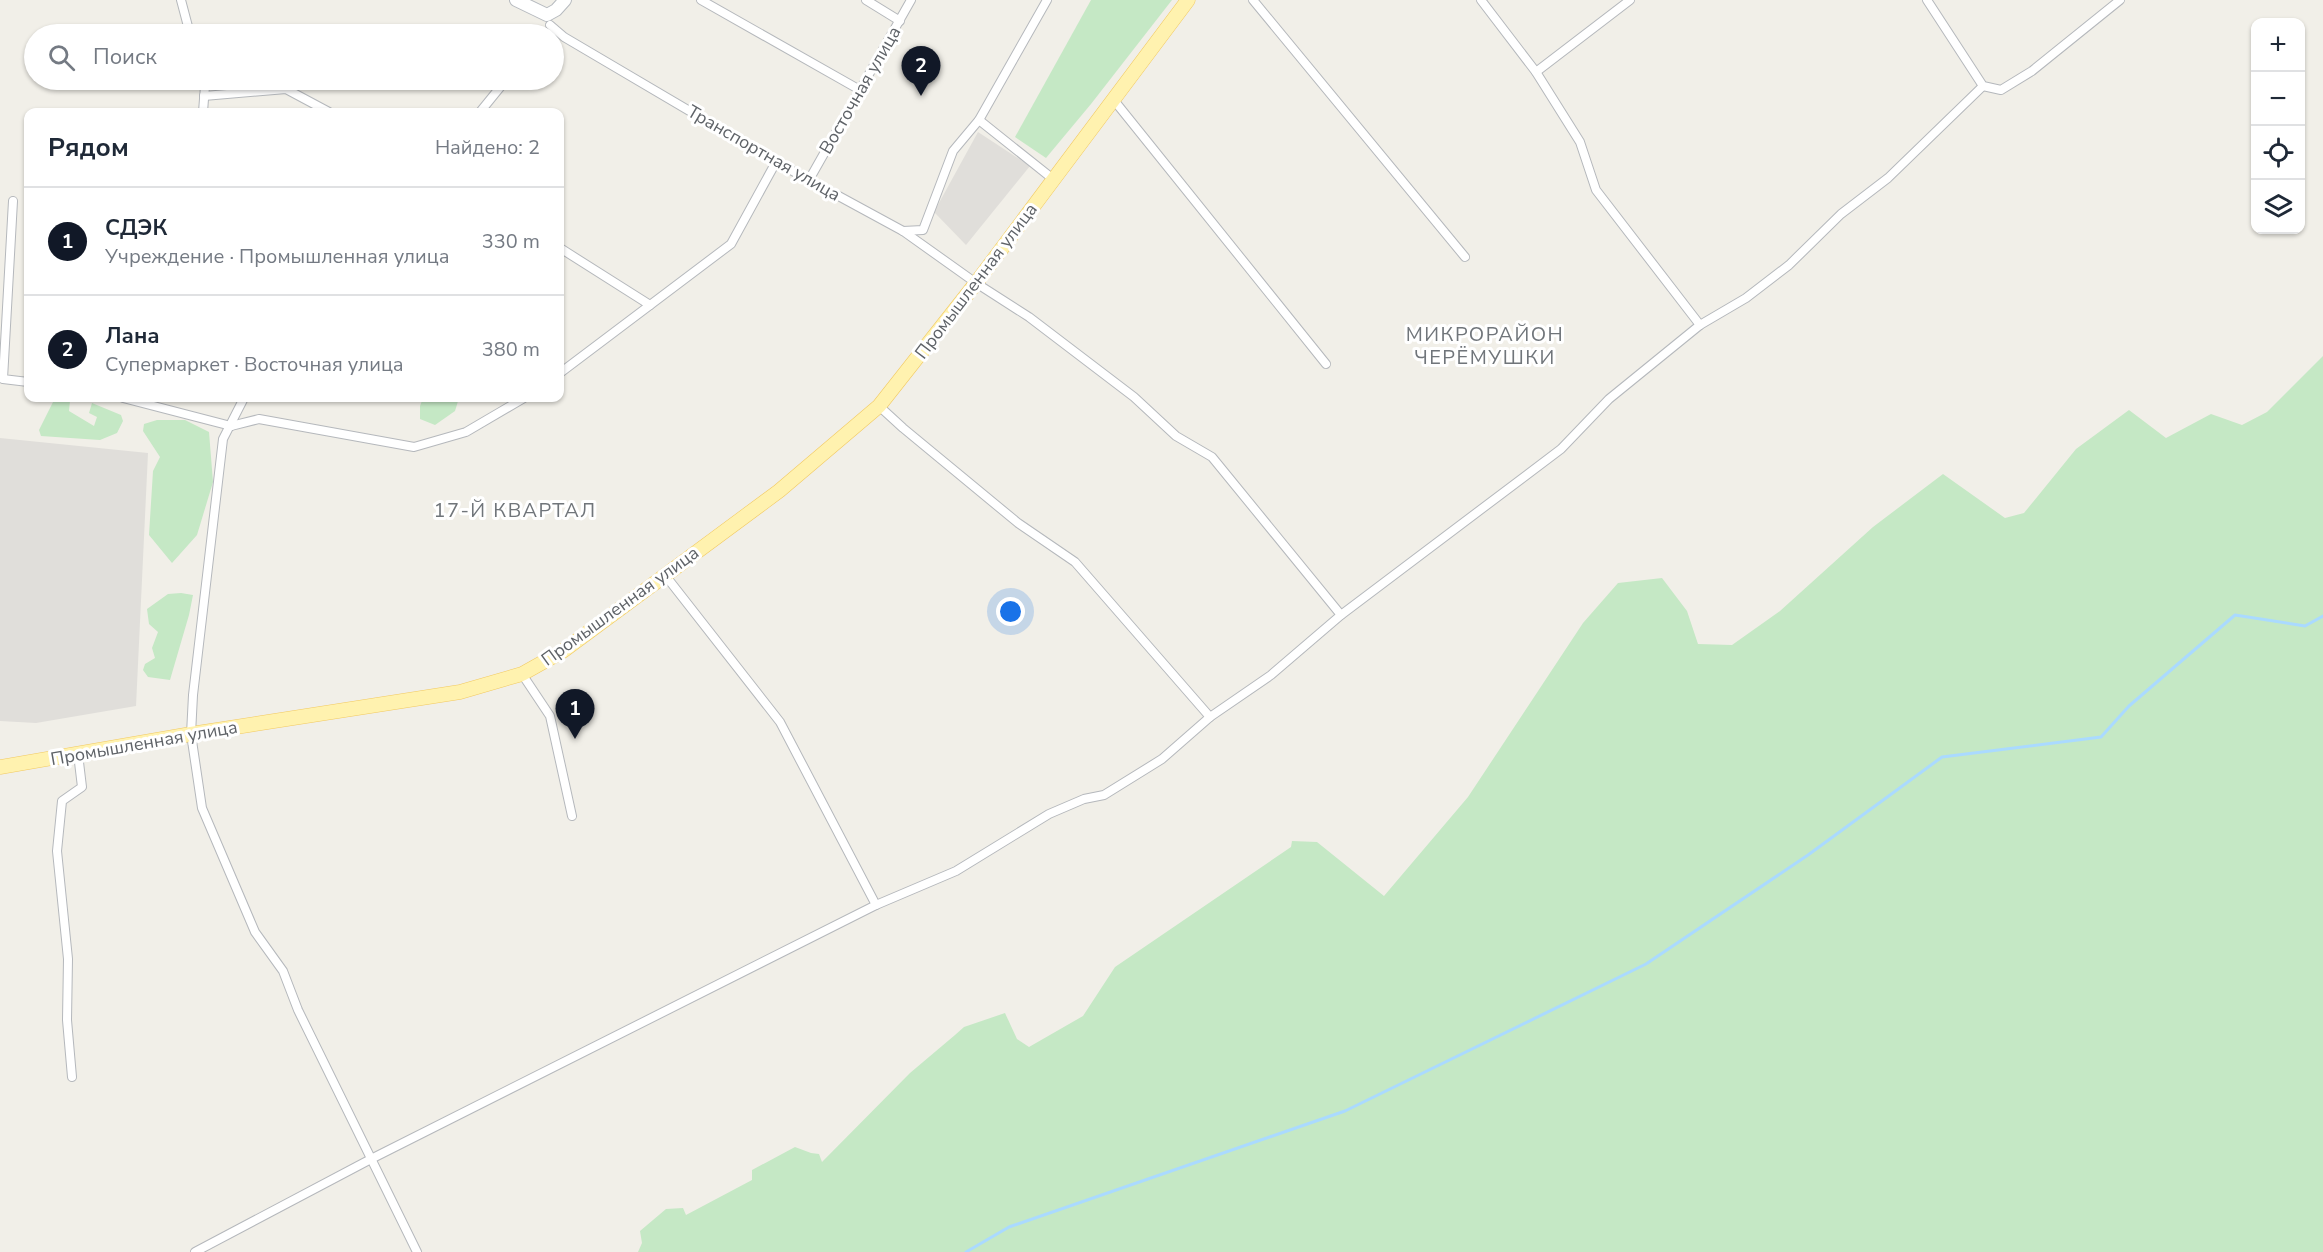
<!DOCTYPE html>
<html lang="ru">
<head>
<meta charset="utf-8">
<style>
  body { margin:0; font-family:"Nunito Sans",sans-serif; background:#f6f6f7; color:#1f2937 }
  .controls { position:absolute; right:18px; top:18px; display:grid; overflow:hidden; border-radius:12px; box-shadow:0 2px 4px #0004 }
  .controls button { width:54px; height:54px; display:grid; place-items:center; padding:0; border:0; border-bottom:2px solid #e0e1e3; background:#fff; color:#1f2937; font:30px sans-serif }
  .you { position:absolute; left:1011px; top:612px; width:21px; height:21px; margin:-15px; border:4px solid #fff; border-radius:50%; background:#1a73e8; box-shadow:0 0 0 9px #1a73e833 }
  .badge { display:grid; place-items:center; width:39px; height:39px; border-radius:50%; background:#111827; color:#fff; font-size:20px; font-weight:700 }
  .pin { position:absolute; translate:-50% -50px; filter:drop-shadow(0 2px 3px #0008) }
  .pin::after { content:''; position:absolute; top:32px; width:21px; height:18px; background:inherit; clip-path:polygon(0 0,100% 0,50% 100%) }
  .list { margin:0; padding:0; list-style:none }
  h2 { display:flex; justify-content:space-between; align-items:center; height:78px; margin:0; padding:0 24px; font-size:26px }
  h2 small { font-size:20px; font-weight:400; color:#747a83 }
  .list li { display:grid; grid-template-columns:39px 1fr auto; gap:18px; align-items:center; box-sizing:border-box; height:108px; padding:0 24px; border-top:2px solid #e0e1e3 }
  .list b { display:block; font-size:22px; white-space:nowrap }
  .list p { margin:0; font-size:20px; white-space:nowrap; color:#747a83 }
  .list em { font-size:20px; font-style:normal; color:#747a83 }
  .icon { flex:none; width:33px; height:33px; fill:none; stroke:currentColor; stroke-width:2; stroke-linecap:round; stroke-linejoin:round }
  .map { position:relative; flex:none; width:2323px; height:1252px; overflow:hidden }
  .search { position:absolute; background:#fff; box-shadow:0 2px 4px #0004; left:24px; top:24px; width:540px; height:66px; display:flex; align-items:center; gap:15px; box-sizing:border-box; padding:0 21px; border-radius:33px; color:#747a83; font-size:22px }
  .panel { position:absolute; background:#fff; box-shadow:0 2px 4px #0004; left:24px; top:108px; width:540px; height:294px; border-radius:12px }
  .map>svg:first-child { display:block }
  .industrial { fill:#e0deda }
  .green { fill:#c5e8c5 }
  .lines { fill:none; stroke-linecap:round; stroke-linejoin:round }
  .stream { stroke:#aadaff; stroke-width:3 }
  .street-casing { stroke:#b5b8bc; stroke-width:10 }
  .secondary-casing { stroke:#b6babf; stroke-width:14 }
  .primary-casing { stroke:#f2c960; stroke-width:15 }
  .street { stroke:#fff; stroke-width:8 }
  .secondary { stroke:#fff; stroke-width:12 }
  .primary { stroke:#fff2af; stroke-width:14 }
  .labels { text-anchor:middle; stroke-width:6; stroke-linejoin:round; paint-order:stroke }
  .street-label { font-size:18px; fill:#5f6368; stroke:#fff }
  .neighbourhood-label { font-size:20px; letter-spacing:1.5px; fill:#70757a; stroke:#fff }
</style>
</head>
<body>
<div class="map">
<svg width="2323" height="1252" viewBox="0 0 2323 1252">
  <rect width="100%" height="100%" fill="#f1efe8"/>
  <g class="industrial">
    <path d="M978,132L1030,166L966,245L934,212Z"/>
    <path d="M0,438L148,453L136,706L36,723L0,721Z"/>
  </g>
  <g class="green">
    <path d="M1091,0H1172L1091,104L1046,158L1015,137Z"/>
    <path d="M2323,356V1252H638L642,1243L640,1231L666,1209L683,1208L686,1215L752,1180V1170L795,1147L811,1153L819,1154L822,1162L910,1073L955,1035L964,1027L1005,1013L1017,1039L1029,1047L1083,1016L1115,967L1291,847L1292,841L1317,842L1384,896L1468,797L1583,623L1618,583L1662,578L1687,611L1698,644L1732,645L1780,611L1873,527L1943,474L2005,518L2024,513L2076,449L2129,410L2166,438L2211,414L2242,425L2267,412Z"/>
    <path d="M423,398H459L455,411L435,425L420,419V406Z"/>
    <path d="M54,400L70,401L69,411L94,426L97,417L89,413L92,403L121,415L123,421L117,433L100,440L41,436L39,430Z"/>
    <path d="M157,420H185L209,432L213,482L197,535L172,563L149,535L153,471L160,457L143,431L144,424Z"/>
    <path d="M181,593L193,595L189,615L170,680L148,677L143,670L145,664L155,658L152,648L158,632L149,624L147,609L168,594Z"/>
  </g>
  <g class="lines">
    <path class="stream" d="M966,1252L1009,1227L1345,1111L1646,964L1808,855L1942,757L2101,737L2129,706L2235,615L2305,626L2323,616"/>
    <g class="street-casing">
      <g id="street">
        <path d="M181,0L190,34"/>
        <path d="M701,0L860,90"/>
        <path d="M866,0L900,21"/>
        <path d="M1253,0L1465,257"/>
        <path d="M1481,0L1536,72L1580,142L1596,190L1700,325"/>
        <path d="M1927,0L1983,86L2001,90L2032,71L2120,0"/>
        <path d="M550,25L564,37L776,162L903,231L976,283L1029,317L1134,397L1176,436L1212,457L1341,615"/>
        <path d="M1536,72L1630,0"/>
        <path d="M204,96L286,89L329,112"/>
        <path d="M1113,99L1326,364"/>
        <path d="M203,112L205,86L203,80"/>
        <path d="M480,112L506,80"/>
        <path d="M979,120L1053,179"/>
        <path d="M809,180L911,0"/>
        <path d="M13,201L3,379L28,382"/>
        <path d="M903,231L923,230L953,151L979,120L1047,0"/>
        <path d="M560,248L650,305"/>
        <path d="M560,373L731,244L776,162"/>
        <path d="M123,398L231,426"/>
        <path d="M244,398L223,439L193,695L191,734L202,808L255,932L283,971L298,1010L417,1252"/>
        <path d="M879,406L903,428L1018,523L1075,562L1210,717"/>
        <path d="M231,426L259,419L414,447L466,432L524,398"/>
        <path d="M665,575L780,722L876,905"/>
        <path d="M522,674L550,716L572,816"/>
        <path d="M72,1077L67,1020L68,959L57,851L62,801L82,787L78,754"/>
        <path d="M195,1252L371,1159L876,905L956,871L1049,814L1084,799L1104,795L1162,759L1210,717L1271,675L1341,615L1561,449L1609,399L1700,325L1746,298L1789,265L1841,214L1888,178L1983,86"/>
      </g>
    </g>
    <g class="secondary-casing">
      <path id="secondary" d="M516,0L547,15L556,10L565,0"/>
    </g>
    <g class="primary-casing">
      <path id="primary" d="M0,767L191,734L460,692L522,674L563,651L779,491L879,406L976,283L1188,0"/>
    </g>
    <use href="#street" class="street"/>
    <use href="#secondary" class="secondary"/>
    <use href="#primary" class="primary"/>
  </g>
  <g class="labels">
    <g class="street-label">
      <text transform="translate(860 90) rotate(-60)" y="6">Восточная улица</text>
      <text transform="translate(764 153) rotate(30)" y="6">Транспортная улица</text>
      <text transform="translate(976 281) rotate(-53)" y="6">Промышленная улица</text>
      <text transform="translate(620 606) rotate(-36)" y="6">Промышленная улица</text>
      <text transform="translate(144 743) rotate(-10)" y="6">Промышленная улица</text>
    </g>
    <g class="neighbourhood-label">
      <text x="1485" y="341">МИКРОРАЙОН<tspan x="1485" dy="23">ЧЕРЁМУШКИ</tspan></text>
      <text x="515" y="517">17-Й КВАРТАЛ</text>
    </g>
  </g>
</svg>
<div class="controls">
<button>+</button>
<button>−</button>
<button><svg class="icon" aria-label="locate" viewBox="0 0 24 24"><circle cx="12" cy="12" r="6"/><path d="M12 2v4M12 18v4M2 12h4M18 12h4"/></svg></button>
<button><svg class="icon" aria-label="layers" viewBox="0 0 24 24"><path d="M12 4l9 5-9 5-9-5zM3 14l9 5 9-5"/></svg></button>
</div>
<div class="you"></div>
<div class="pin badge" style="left:575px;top:739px">1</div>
<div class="pin badge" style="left:921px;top:96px">2</div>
<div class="search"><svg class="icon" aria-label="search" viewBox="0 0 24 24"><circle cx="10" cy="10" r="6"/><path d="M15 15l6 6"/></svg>Поиск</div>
<section class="panel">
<h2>Рядом<small>Найдено: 2</small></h2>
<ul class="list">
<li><span class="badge">1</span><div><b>СДЭК</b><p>Учреждение · Промышленная улица</p></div><em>330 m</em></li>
<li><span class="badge">2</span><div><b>Лана</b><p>Супермаркет · Восточная улица</p></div><em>380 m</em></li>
</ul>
</section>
</div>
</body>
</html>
